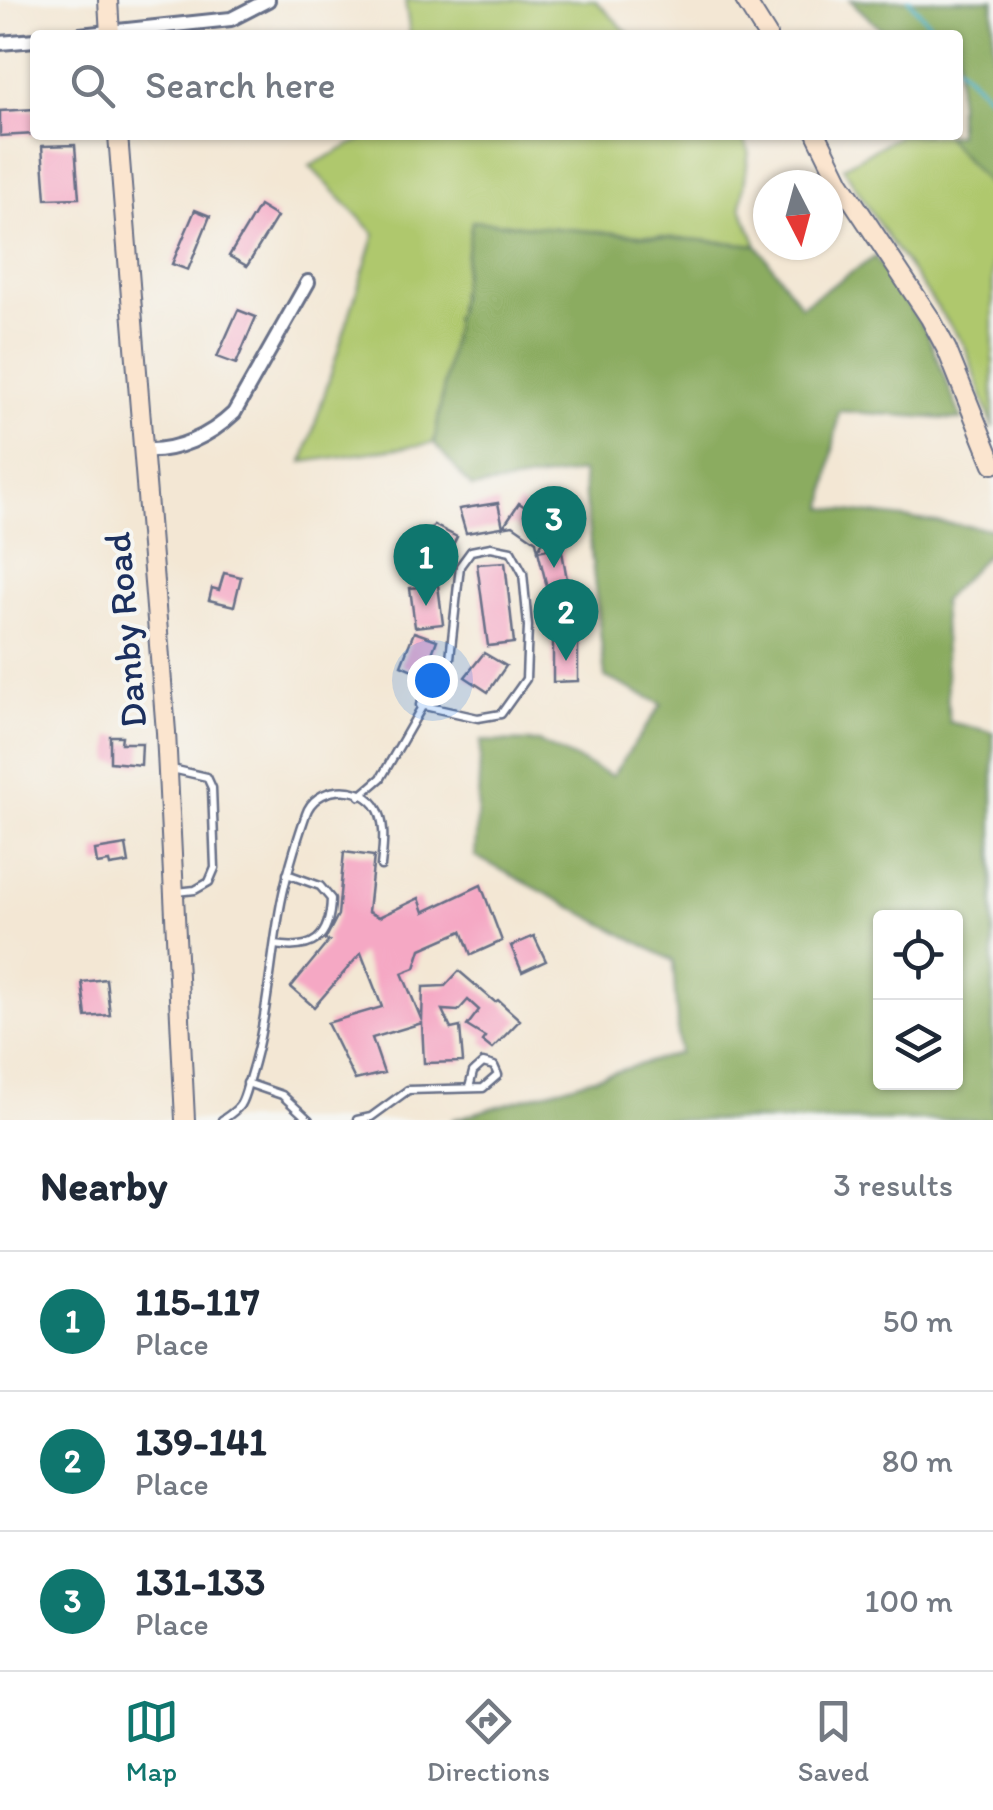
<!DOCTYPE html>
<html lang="en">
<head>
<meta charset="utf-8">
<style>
  body { margin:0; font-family:Itim,sans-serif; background:#f6f6f7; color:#1f2937 }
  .controls { position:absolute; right:30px; bottom:30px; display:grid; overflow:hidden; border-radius:10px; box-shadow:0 2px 8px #0004 }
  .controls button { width:90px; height:90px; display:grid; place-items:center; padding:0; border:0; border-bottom:2px solid #e0e1e3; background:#fff; color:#1f2937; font:50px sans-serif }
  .compass { position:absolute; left:753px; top:170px; width:90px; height:90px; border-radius:50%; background:#fff; box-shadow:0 2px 8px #0004; rotate:174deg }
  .you { position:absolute; left:432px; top:680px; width:35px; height:35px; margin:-25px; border:8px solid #fff; border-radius:50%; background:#1a73e8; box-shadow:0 0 0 15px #1a73e833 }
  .badge { display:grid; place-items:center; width:65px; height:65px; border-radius:50%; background:#0f766e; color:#fff; font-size:32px; font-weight:700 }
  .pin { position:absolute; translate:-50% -82px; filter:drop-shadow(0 2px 5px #0008) }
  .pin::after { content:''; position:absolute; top:52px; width:35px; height:30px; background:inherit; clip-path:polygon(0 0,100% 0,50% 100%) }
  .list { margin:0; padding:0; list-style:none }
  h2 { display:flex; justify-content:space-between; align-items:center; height:130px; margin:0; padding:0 40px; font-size:42px }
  h2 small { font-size:32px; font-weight:400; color:#747a83 }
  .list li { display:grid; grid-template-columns:65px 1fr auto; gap:30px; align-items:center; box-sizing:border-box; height:140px; padding:0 40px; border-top:2px solid #e0e1e3 }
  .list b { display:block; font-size:38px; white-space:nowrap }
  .list p { margin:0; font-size:32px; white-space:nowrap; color:#747a83 }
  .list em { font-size:32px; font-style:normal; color:#747a83 }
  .icon { flex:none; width:55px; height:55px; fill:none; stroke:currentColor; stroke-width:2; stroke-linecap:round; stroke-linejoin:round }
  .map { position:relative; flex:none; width:993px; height:1120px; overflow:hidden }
  .search { position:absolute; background:#fff; box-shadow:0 2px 8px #0004; left:30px; right:30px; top:30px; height:110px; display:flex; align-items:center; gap:25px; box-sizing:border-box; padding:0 35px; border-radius:10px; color:#747a83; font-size:38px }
  .sheet { height:550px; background:#fff }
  nav { display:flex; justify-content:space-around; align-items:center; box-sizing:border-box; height:140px; border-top:2px solid #e0e1e3; background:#fff; font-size:28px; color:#747a83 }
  nav a { display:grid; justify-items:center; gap:5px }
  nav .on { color:#0f766e }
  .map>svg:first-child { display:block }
  .green { fill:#afc86d; stroke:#657c66; stroke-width:2.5 }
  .forest { fill:#8bac60; stroke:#536e5f; stroke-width:2.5; fill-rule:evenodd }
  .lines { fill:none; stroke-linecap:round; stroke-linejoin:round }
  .stream { stroke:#4ab1c9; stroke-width:4 }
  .building { fill:#f5a8c4 }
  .lane-casing { stroke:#676f87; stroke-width:11 }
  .street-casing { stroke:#676f87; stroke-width:18 }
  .secondary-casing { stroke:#676f87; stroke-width:22 }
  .lane { stroke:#fff; stroke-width:6 }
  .street { stroke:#fff; stroke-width:12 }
  .secondary { stroke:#fbe5cf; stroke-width:18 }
  .labels { text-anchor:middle; stroke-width:8; stroke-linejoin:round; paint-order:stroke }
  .street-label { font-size:38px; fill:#1b2f5e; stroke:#f6f6f2 }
</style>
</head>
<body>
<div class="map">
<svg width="993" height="1120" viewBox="0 0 993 1120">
  <rect width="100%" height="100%" fill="#f6f6f2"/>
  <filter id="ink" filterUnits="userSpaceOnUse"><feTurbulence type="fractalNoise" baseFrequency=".01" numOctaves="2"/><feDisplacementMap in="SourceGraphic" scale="20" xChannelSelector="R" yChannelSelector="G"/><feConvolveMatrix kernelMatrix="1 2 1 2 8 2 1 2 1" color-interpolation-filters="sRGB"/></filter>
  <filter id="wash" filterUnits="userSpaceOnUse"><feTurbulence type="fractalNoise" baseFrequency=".0048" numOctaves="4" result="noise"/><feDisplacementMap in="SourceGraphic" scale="40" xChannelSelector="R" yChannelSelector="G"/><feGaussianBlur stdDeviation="2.25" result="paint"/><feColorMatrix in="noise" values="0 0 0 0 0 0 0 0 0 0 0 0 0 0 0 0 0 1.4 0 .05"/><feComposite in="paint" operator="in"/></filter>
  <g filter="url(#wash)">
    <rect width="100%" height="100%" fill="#f3e7d4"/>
    <g class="green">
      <path d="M405,0H595L630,35H410Z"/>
      <path d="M993,0V428L965,346L887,237L843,167L900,135H958V35Z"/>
      <path d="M370,135H741L749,151L741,207L757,245L472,221L434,443L303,462L375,234L310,166Z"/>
    </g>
    <g class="forest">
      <path d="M850,0H993V190L944,135H958V35H887Z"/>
      <path d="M472,221L757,245L801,306L875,257L927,333L962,420L839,411L824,508L993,529V548L942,601L949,722L993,732V1120H451L679,1053L673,961L475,856L481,741L539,742L612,776L662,704L605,677L582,472L472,488L434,443ZM880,918H956V1082H880Z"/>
    </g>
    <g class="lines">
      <g class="stream">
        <path d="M909,0L939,35"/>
        <path d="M958,66L993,100"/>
      </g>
    </g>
    <g id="blocks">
      <g class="building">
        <path d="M35,109V134L0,136V111Z"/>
        <path d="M75,145L79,198L46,199L42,146Z"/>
        <path d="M259,206L277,217L247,266L229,256Z"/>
        <path d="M195,210L210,216L188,270L172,264Z"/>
        <path d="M238,310L256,317L236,364L217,357Z"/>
        <path d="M498,503L503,527L519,503L552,525L538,550L536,541L513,525L466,533L459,509Z"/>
        <path d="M434,525L457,537L439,572L416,560Z"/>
        <path d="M561,546L578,640V681L553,682V636L546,600L550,599L538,551Z"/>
        <path d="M505,562L514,643L488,646L477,564Z"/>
        <path d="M224,573L241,577L234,606L209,600L212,588L219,590Z"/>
        <path d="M438,585L443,624L415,627L410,588Z"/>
        <path d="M414,632L437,640L424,675L401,665Z"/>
        <path d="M484,653L506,666L488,692L465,677Z"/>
        <path d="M110,736H122L121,743H142L141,765L110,762Z"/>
        <path d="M126,845L129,863L110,866L109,862L97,864L95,850Z"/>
        <path d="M344,852L374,856L368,912L379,917L419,898L424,912L481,885L502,941L471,955L462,931L421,949L415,968L402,973L422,1021L423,987L445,986L459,971L495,1002L498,1000L520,1020L492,1049L482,1041L485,1037L467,1026L479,1010L468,1000L458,1011L442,1010L451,1029L460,1027L463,1062L424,1063L422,1023L372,1038L384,1073L355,1080L327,1023L382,1007L361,953L314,1007L291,987L329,941L325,940L338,915Z"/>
        <path d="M534,936L546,961L522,972L511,946Z"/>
        <path d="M106,979L110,1015L86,1017L82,982Z"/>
      </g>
    </g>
  </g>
  <g filter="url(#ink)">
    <use href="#blocks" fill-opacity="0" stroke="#676f87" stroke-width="2.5"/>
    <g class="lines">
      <g class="lane-casing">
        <g id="lane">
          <path d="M172,769L207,777L212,788L215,868L209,882L195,890L177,892"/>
          <path d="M360,796L381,778L450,658L460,566L471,551L491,547L511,551L523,573L528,626L526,679L501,714L478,718L420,705"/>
          <path d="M275,945C313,951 330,939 331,899L320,886L287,874"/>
          <path d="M247,1083L282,1095L309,1120"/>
          <path d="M222,1120C228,1116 236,1111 240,1105C245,1097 247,1085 250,1076C268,1019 270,961 281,903C287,872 296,843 306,814C315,786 358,783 375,805C387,821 383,847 381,866"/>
          <path d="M357,1120L371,1117L408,1090L483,1088L498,1075L494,1066L483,1063L473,1072L469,1088"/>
        </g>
      </g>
      <g class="street-casing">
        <g id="street">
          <path d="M80,35L231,19L268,0"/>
          <path d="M0,43L35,40"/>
          <path d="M143,450C177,452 210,436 234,413L308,282"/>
        </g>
      </g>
      <g class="secondary-casing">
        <g id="secondary">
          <path d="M108,0L110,35"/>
          <path d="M745,0L767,35"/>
          <path d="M118,135L166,732L185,1120"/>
          <path d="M817,135L840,182L930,318L947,350L993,464"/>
        </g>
      </g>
      <use href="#lane" class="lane"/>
      <use href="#street" class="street"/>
      <use href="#secondary" class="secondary"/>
    </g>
  </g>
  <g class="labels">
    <g class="street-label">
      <text transform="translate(125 630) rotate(-95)" y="13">Danby Road</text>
    </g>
  </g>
</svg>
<div class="controls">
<button><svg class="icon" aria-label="locate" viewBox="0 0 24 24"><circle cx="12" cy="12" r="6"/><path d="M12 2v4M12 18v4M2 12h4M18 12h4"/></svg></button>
<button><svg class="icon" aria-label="layers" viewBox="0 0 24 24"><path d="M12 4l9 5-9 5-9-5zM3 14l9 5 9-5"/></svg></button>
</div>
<svg class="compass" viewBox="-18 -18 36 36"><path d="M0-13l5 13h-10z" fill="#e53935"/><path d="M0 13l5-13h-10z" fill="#747a83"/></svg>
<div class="you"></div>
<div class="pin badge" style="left:426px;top:606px">1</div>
<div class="pin badge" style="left:566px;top:661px">2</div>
<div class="pin badge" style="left:554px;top:568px">3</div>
<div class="search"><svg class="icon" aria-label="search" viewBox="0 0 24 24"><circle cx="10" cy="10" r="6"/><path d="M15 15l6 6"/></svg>Search here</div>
</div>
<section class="sheet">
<h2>Nearby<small>3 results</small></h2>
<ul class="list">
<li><span class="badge">1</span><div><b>115-117</b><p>Place</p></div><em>50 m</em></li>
<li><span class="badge">2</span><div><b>139-141</b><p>Place</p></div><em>80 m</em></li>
<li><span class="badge">3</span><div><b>131-133</b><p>Place</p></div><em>100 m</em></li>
</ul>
</section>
<nav>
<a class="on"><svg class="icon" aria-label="map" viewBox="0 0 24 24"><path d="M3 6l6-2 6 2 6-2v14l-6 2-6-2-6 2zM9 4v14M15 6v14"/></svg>Map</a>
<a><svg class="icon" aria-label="directions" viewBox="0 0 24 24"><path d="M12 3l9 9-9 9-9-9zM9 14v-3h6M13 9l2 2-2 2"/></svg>Directions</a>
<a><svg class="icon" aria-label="saved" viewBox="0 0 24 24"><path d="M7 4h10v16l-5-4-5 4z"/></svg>Saved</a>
</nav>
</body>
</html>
